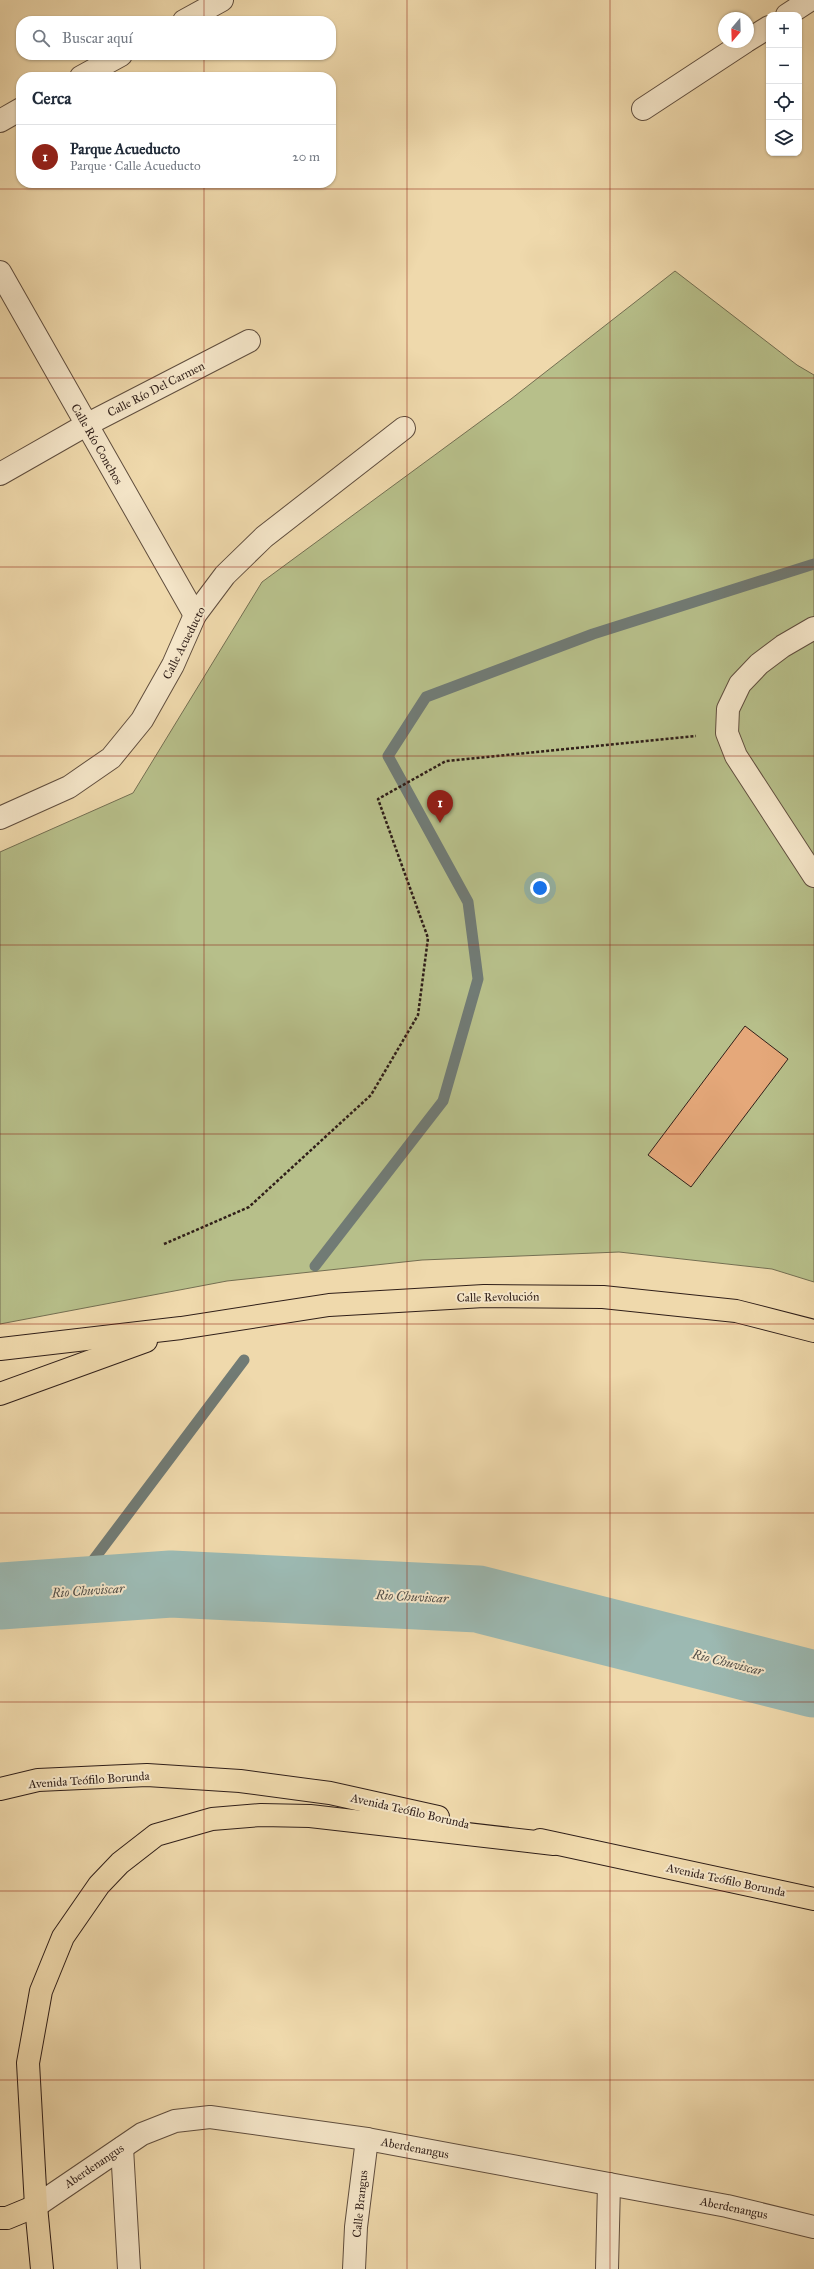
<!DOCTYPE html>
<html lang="es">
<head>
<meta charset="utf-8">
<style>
  body { margin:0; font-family:"IM FELL Great Primer",serif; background:#f6f6f7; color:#1f2937 }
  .controls { position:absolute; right:12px; top:12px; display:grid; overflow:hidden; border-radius:8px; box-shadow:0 1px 3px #0004 }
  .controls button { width:36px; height:36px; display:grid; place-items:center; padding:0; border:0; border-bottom:1px solid #e0e1e3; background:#fff; color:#1f2937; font:20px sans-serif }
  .compass { position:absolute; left:718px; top:12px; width:36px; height:36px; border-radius:50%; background:#fff; box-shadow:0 1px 3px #0004; rotate:199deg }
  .you { position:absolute; left:540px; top:888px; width:14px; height:14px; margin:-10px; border:3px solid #fff; border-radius:50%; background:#1a73e8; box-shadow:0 0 0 6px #1a73e833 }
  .badge { display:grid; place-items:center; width:26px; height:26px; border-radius:50%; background:#8f2418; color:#fff; font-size:13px; font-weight:700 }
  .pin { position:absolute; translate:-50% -33px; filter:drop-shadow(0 1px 2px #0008) }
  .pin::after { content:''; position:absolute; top:21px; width:14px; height:12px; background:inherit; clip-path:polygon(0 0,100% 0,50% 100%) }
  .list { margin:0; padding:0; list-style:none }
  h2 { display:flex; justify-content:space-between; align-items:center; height:52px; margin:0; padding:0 16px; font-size:17px }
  h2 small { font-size:13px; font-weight:400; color:#747a83 }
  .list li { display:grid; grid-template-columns:26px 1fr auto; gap:12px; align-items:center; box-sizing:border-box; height:64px; padding:0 16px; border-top:1px solid #e0e1e3 }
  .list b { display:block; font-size:15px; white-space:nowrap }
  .list p { margin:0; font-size:13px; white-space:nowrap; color:#747a83 }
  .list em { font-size:13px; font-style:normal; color:#747a83 }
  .icon { flex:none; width:22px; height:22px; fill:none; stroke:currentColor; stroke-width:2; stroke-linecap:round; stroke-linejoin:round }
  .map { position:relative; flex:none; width:814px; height:2269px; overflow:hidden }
  .search { position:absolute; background:#fff; box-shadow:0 1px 3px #0004; left:16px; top:16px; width:320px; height:44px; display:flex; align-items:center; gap:10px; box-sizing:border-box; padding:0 14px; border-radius:16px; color:#747a83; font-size:15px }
  .panel { position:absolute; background:#fff; box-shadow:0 1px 3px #0004; left:16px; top:72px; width:320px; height:116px; border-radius:16px }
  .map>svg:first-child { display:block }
  .green { fill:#b7bf8a; stroke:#746f52 }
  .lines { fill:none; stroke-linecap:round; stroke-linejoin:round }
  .stream { stroke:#717b75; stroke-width:11 }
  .river { stroke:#9cb9b2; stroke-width:67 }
  .building { fill:#e5a87a; stroke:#301f19 }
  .minor-casing { stroke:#604e3e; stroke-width:24 }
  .major-casing { stroke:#301f19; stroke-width:24 }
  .path { stroke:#301f19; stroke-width:2.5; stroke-dasharray:3 2; stroke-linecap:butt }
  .minor { stroke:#f5e6c9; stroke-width:22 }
  .major { stroke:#efd9ac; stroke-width:22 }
  .grid { fill:none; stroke:#8f2418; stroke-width:1; stroke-opacity:0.55 }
  .labels { text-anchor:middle; stroke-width:4; stroke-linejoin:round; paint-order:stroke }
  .street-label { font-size:12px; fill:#301f19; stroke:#f5e6c9 }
  .water-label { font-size:13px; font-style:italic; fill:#504d47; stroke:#f5e6c9 }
</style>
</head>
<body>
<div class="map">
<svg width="814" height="2269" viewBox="0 0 814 2269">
  <rect width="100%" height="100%" fill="#efd9ac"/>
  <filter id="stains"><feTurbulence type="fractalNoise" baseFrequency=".005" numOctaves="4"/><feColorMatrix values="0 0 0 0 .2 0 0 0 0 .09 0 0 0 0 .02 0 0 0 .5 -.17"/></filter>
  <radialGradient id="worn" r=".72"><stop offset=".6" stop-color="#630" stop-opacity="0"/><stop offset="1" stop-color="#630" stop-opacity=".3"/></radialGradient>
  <path class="green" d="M675,271L797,365L814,375V1282L772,1269L619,1252L422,1260L227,1281L0,1324V852L133,793L262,582L511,399Z"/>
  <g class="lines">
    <g class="stream">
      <path d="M315,1266L443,1101L478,979L468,902L388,756L426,697L593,634L814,564"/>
      <path d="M70,1591L244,1360"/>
    </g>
    <path class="river" d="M0,1596L171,1584L478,1599L814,1684"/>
  </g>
  <path class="building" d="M745,1026L788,1059L691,1187L648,1155Z"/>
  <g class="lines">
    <g class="minor-casing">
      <g id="minor">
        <path d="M787,15L810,0"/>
        <path d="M184,21L222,0"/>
        <path d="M748,40L769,27"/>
        <path d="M81,77L121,55"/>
        <path d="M643,109L745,42"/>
        <path d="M0,121L21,109"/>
        <path d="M0,272L195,615"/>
        <path d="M0,474L86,425L249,341"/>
        <path d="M814,628L783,646L759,664L740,684L728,709L727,733L736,756L814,876"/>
        <path d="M0,818L69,787L111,758L142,720L173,665L195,615L225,575L264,537L404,428"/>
        <path d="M122,2148L129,2269"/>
        <path d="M36,2206L142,2134L175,2121L210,2117L367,2139L727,2206L814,2227"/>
        <path d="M354,2269L356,2227L367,2139"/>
        <path d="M607,2269L609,2184"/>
      </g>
    </g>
    <g class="major-casing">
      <g id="major">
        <path d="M0,1349L181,1328L329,1305L484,1296L603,1297L736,1311L814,1331"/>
        <path d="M0,1394L146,1341"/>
        <path d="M0,1789L38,1780L147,1775L240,1781L330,1793L438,1817"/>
        <path d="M540,1840L814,1899"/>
        <path d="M0,2218H7L36,2206"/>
        <path d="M42,2269L36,2206L28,2063L41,1991L63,1937L99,1885L120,1863L156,1835L212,1819L261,1815L310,1816L554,1844"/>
      </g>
    </g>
    <path class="path" d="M164,1244L249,1207L371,1095L418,1015L428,938L378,799L446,761L696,736"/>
    <use href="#minor" class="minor"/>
    <use href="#major" class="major"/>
  </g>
  <path class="grid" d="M204,0V21M407,0V2269M610,0V2269M204,55V77M204,183V2269M0,189H814M0,378H814M0,567H814M0,756H814M0,945H814M0,1134H814M0,1324H814M0,1513H814M0,1702H814M0,1891H814M0,2080H814"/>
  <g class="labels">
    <g class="street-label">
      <text transform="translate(156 389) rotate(-27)" y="4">Calle Río Del Carmen</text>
      <text transform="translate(97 444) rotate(60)" y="4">Calle Río Conchos</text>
      <text transform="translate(184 643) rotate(-63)" y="4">Calle Acueducto</text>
      <text transform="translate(498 1297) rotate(-1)" y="4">Calle Revolución</text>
      <text transform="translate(89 1780) rotate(-4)" y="4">Avenida Teófilo Borunda</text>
      <text transform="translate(410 1811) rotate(13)" y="4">Avenida Teófilo Borunda</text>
      <text transform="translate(726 1880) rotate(12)" y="4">Avenida Teófilo Borunda</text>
      <text transform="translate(415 2148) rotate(11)" y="4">Aberdenangus</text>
      <text transform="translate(94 2166) rotate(-34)" y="4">Aberdenangus</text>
      <text transform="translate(360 2204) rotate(-84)" y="4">Calle Brangus</text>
      <text transform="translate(734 2208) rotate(12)" y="4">Aberdenangus</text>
    </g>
    <g class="water-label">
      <text transform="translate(88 1590) rotate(-4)" y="5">Rio Chuviscar</text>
      <text transform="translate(412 1596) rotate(3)" y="5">Rio Chuviscar</text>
      <text transform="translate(728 1662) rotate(14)" y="5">Rio Chuviscar</text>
    </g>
  </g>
  <rect width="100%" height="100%" filter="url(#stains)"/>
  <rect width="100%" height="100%" fill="url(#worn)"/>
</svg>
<div class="controls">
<button>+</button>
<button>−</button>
<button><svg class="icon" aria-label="locate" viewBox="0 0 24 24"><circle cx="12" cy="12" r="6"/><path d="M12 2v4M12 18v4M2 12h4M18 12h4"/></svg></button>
<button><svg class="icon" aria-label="layers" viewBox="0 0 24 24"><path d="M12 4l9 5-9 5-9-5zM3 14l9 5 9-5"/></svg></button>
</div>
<svg class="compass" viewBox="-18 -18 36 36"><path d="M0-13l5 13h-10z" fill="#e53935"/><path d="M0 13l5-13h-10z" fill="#747a83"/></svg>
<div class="you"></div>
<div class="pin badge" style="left:440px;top:823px">1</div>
<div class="search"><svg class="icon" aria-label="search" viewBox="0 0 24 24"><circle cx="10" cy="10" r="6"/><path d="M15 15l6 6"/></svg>Buscar aquí</div>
<section class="panel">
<h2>Cerca<small></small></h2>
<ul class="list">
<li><span class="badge">1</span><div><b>Parque Acueducto</b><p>Parque · Calle Acueducto</p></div><em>20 m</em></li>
</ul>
</section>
</div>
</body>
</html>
